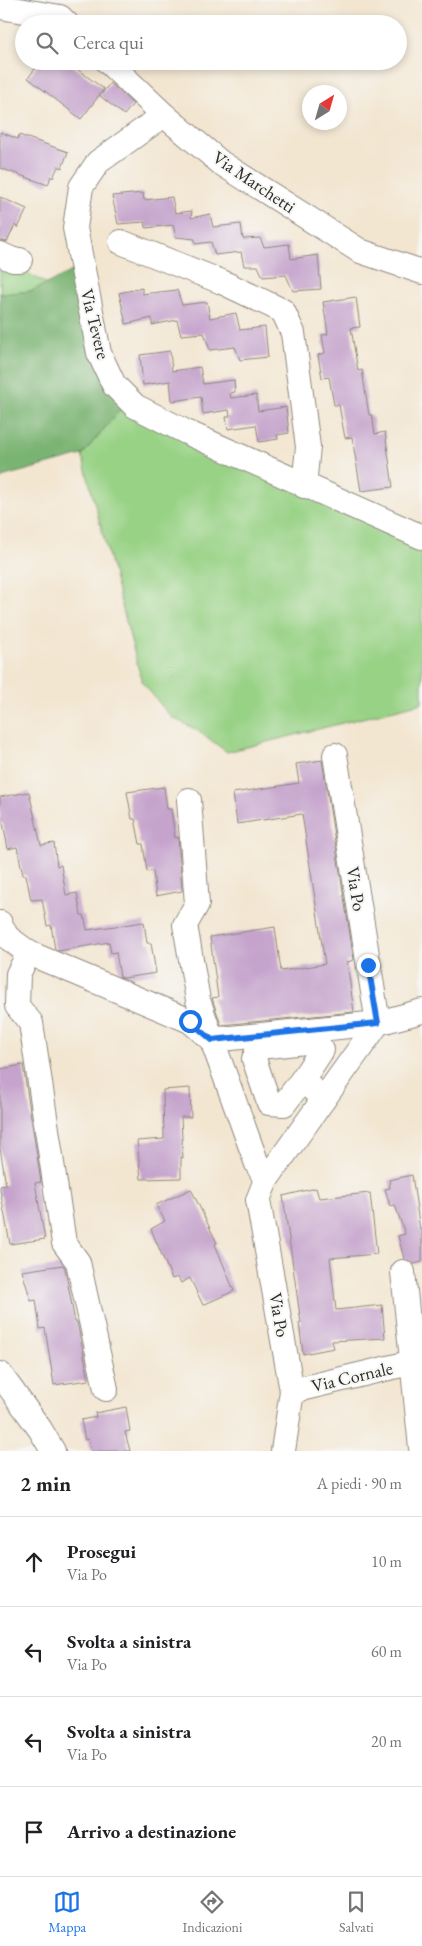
<!DOCTYPE html>
<html lang="it">
<head>
<meta charset="utf-8">
<style>
  body { margin:0; font-family:"EB Garamond",serif; background:#f6f6f6; color:#202124 }
  .compass { position:absolute; left:302px; top:85px; width:45px; height:45px; border-radius:50%; background:#fff; box-shadow:0 2px 8px #0003; rotate:37deg }
  .stop { position:absolute; width:15px; height:15px; margin:-11px; border:4px solid #1a73e8; border-radius:50%; background:#fff }
  .stop.end { background:#1a73e8; border-color:#fff; box-shadow:0 1px 5px #0008 }
  .list { margin:0; padding:0; list-style:none }
  h2 { display:flex; justify-content:space-between; align-items:center; height:65px; margin:0; padding:0 20px; font-size:21px }
  h2 small { font-size:16px; font-weight:400; color:#757577 }
  .list li { display:grid; grid-template-columns:32px 1fr auto; gap:15px; align-items:center; box-sizing:border-box; height:90px; padding:0 20px; border-top:1px solid #e0e0e0 }
  .list b { display:block; font-size:19px; white-space:nowrap }
  .list p { margin:0; font-size:16px; white-space:nowrap; color:#757577 }
  .list em { font-size:16px; font-style:normal; color:#757577 }
  .icon { flex:none; width:28px; height:28px; fill:none; stroke:currentColor; stroke-width:2; stroke-linecap:round; stroke-linejoin:round }
  .map { position:relative; flex:none; width:422px; height:1451px; overflow:hidden }
  .search { position:absolute; background:#fff; box-shadow:0 2px 8px #0003; left:15px; right:15px; top:15px; height:55px; display:flex; align-items:center; gap:12px; box-sizing:border-box; padding:0 18px; border-radius:28px; color:#757577; font-size:19px }
  .sheet { height:425px; background:#fff }
  nav { display:flex; justify-content:space-around; align-items:center; box-sizing:border-box; height:70px; border-top:1px solid #e0e0e0; background:#fff; font-size:14px; color:#757577 }
  nav a { display:grid; justify-items:center; gap:2px }
  nav .on { color:#1a73e8 }
  .map>svg:first-child { display:block }
  .green { fill:#98d285; stroke:#627e58 }
  .forest { fill:#7ab472; stroke:#52704e }
  .building { fill:#c5a3cc }
  .lines { fill:none; stroke-linecap:round; stroke-linejoin:round }
  .minor-casing { stroke:#8f887e; stroke-width:26 }
  .minor { stroke:#fff; stroke-width:24 }
  .route { stroke:#1a73e8; stroke-width:6 }
  .labels { text-anchor:middle; stroke-width:4; stroke-linejoin:round; paint-order:stroke }
  .street-label { font-size:18px; fill:#2b2b2b; stroke:#f6f6f2 }
</style>
</head>
<body>
<div class="map">
<svg width="422" height="1451" viewBox="0 0 422 1451">
  <rect width="100%" height="100%" fill="#f6f6f2"/>
  <filter id="ink" filterUnits="userSpaceOnUse"><feTurbulence type="fractalNoise" baseFrequency=".02" numOctaves="2"/><feDisplacementMap in="SourceGraphic" scale="10" xChannelSelector="R" yChannelSelector="G"/><feConvolveMatrix kernelMatrix="1 2 1 2 8 2 1 2 1" color-interpolation-filters="sRGB"/></filter>
  <filter id="wash" filterUnits="userSpaceOnUse"><feTurbulence type="fractalNoise" baseFrequency=".0096" numOctaves="4" result="noise"/><feDisplacementMap in="SourceGraphic" scale="20" xChannelSelector="R" yChannelSelector="G"/><feGaussianBlur stdDeviation="1.12" result="paint"/><feColorMatrix in="noise" values="0 0 0 0 0 0 0 0 0 0 0 0 0 0 0 0 0 1.4 0 .05"/><feComposite in="paint" operator="in"/></filter>
  <g filter="url(#wash)">
    <rect width="100%" height="100%" fill="#f3e6d1"/>
    <g class="green">
      <path d="M0,257L47,284L32,291L0,294Z"/>
      <path d="M132,396L422,535V703L227,752L197,730L171,717L142,682L82,455Z"/>
    </g>
    <path class="forest" d="M82,266L105,361L132,396L82,455L5,476L0,480V294L32,291Z"/>
    <g id="blocks">
      <g class="building">
        <path d="M41,61H66L104,89L81,119L28,78Z"/>
        <path d="M110,83L133,104L124,115L100,96Z"/>
        <path d="M0,132L18,139L19,135L68,152L62,168L58,166L53,178L51,176L48,185L0,168Z"/>
        <path d="M143,193L144,200L172,197L175,213L192,211L191,218L210,214L213,227L241,224L243,239L260,238L264,247L289,244L291,259L318,255L321,289L293,291L286,275L263,277L258,266H244L241,252L215,255L211,242L195,244V239L176,237L173,225L146,228L145,222L118,224L112,196Z"/>
        <path d="M0,197L27,209L18,228L15,225L7,242L0,240Z"/>
        <path d="M142,288V294L177,290L182,305L207,302L210,318L236,313L240,330L265,327L268,357L240,360L235,347L210,350L204,333L181,335L177,320L152,325V318L126,324L119,293Z"/>
        <path d="M356,297L360,327L351,328L358,371L362,370L369,415H372L375,434L385,432L393,487L361,491L352,437L345,438L339,405H334L329,377L322,378L318,355L325,353L322,335L328,334L323,302Z"/>
        <path d="M170,351L172,371L200,367L203,384L234,380L235,392L230,393L231,398L256,395L258,411L286,407L289,433L277,435L278,439L259,442L256,425L228,429L226,417L230,416L229,410L203,414L201,397L172,401L170,381L143,385L140,355Z"/>
        <path d="M322,760L354,960L347,962L354,1012L221,1025L212,998L218,997L210,937L275,927L281,971L325,964L302,814L237,824L233,793L299,783L296,764Z"/>
        <path d="M164,787L167,809H171L175,838L178,837L182,891L156,896L153,871L147,872L143,844H140L135,819H132L127,792Z"/>
        <path d="M29,792L41,845L54,843L57,866L61,865L66,895L77,893L81,915H84L87,930L144,922L147,943H151L156,973L124,978L120,977L116,952L111,953L109,942L59,951L55,949L51,925L47,926L42,899L31,900L26,875H23L17,847L8,849L3,823L0,824V797Z"/>
        <path d="M23,1065L41,1182L35,1183L45,1239L10,1244L0,1190V1186L6,1185L0,1148V1069Z"/>
        <path d="M190,1088L191,1117H181L183,1158L181,1157V1178L141,1179L137,1141L164,1139L163,1090Z"/>
        <path d="M412,1175L420,1230L422,1229V1262L414,1264L404,1259L398,1236L405,1234L395,1205L390,1206L385,1189L390,1188L389,1180Z"/>
        <path d="M316,1188L319,1198L370,1193L377,1254L330,1258L336,1310L382,1305L385,1338L332,1341L334,1348L303,1354L299,1323H301L283,1196Z"/>
        <path d="M191,1189L217,1243L215,1244L234,1291L203,1305L190,1278L181,1283L178,1277L172,1279L151,1229L165,1221L156,1205Z"/>
        <path d="M63,1265L65,1268L75,1322H77L89,1380L54,1385L45,1328L40,1329L36,1300L31,1301L22,1271Z"/>
        <path d="M126,1407L130,1431L125,1432L130,1451H91L88,1439L85,1440L81,1420L96,1417L95,1413Z"/>
      </g>
    </g>
  </g>
  <g filter="url(#ink)">
    <use href="#blocks" fill-opacity="0" stroke="#8f887e" stroke-width="1"/>
    <g class="lines">
      <g class="minor-casing">
        <g id="minor">
          <path d="M0,7L60,17L67,24"/>
          <path d="M107,61L164,115L221,163L360,251L422,272"/>
          <path d="M164,115L98,162L81,187L75,228L99,353L114,385L135,406L186,432L422,537"/>
          <path d="M121,242L222,282L283,311L293,333L308,447L304,486"/>
          <path d="M0,254L13,260H20"/>
          <path d="M189,800L197,904L185,925L198,1000L212,1040L378,1023L335,755"/>
          <path d="M0,923L7,937L29,953L190,1021L212,1040L257,1164L266,1180"/>
          <path d="M29,953L18,974L17,1006L31,1023L64,1243L78,1262L106,1389"/>
          <path d="M302,1080L322,1050L315,1041L259,1047L254,1059L269,1103L284,1104L302,1080L324,1099"/>
          <path d="M403,1272L421,1448"/>
          <path d="M0,1374L40,1429L53,1451"/>
          <path d="M292,1391L422,1360"/>
          <path d="M283,1451L292,1391L258,1200L266,1180L378,1023L422,1011"/>
        </g>
      </g>
      <use href="#minor" class="minor"/>
    </g>
  </g>
  <g class="lines" filter="url(#ink)">
    <path class="route" d="M190,1021L212,1040L378,1023L368,965"/>
  </g>
  <g class="labels">
    <g class="street-label">
      <text transform="translate(254 182) rotate(34)" y="6">Via Marchetti</text>
      <text transform="translate(95 324) rotate(76)" y="6">Via Tevere</text>
      <text transform="translate(356 889) rotate(81)" y="6">Via Po</text>
      <text transform="translate(279 1315) rotate(80)" y="6">Via Po</text>
      <text transform="translate(352 1377) rotate(-13)" y="6">Via Cornale</text>
    </g>
  </g>
</svg>
<svg class="compass" viewBox="-18 -18 36 36"><path d="M0-13l5 13h-10z" fill="#e53935"/><path d="M0 13l5-13h-10z" fill="#757577"/></svg>
<div class="stop" style="left:190px;top:1021px"></div>
<div class="stop end" style="left:368px;top:965px"></div>
<div class="search"><svg class="icon" aria-label="search" viewBox="0 0 24 24"><circle cx="10" cy="10" r="6"/><path d="M15 15l6 6"/></svg>Cerca qui</div>
</div>
<section class="sheet">
<h2>2 min<small>A piedi · 90 m</small></h2>
<ul class="list">
<li><svg class="icon" aria-label="ahead" viewBox="0 0 24 24"><path d="M12 20V5M6 11l6-6 6 6"/></svg><div><b>Prosegui</b><p>Via Po</p></div><em>10 m</em></li>
<li><svg class="icon" aria-label="left" viewBox="0 0 24 24"><path d="M17 20v-9H6M10 6l-5 5 5 5"/></svg><div><b>Svolta a sinistra</b><p>Via Po</p></div><em>60 m</em></li>
<li><svg class="icon" aria-label="left" viewBox="0 0 24 24"><path d="M17 20v-9H6M10 6l-5 5 5 5"/></svg><div><b>Svolta a sinistra</b><p>Via Po</p></div><em>20 m</em></li>
<li><svg class="icon" aria-label="arrive" viewBox="0 0 24 24"><path d="M6 21V4h12l-3 4 3 4H6"/></svg><div><b>Arrivo a destinazione</b></div></li>
</ul>
</section>
<nav>
<a class="on"><svg class="icon" aria-label="map" viewBox="0 0 24 24"><path d="M3 6l6-2 6 2 6-2v14l-6 2-6-2-6 2zM9 4v14M15 6v14"/></svg>Mappa</a>
<a><svg class="icon" aria-label="directions" viewBox="0 0 24 24"><path d="M12 3l9 9-9 9-9-9zM9 14v-3h6M13 9l2 2-2 2"/></svg>Indicazioni</a>
<a><svg class="icon" aria-label="saved" viewBox="0 0 24 24"><path d="M7 4h10v16l-5-4-5 4z"/></svg>Salvati</a>
</nav>
</body>
</html>
